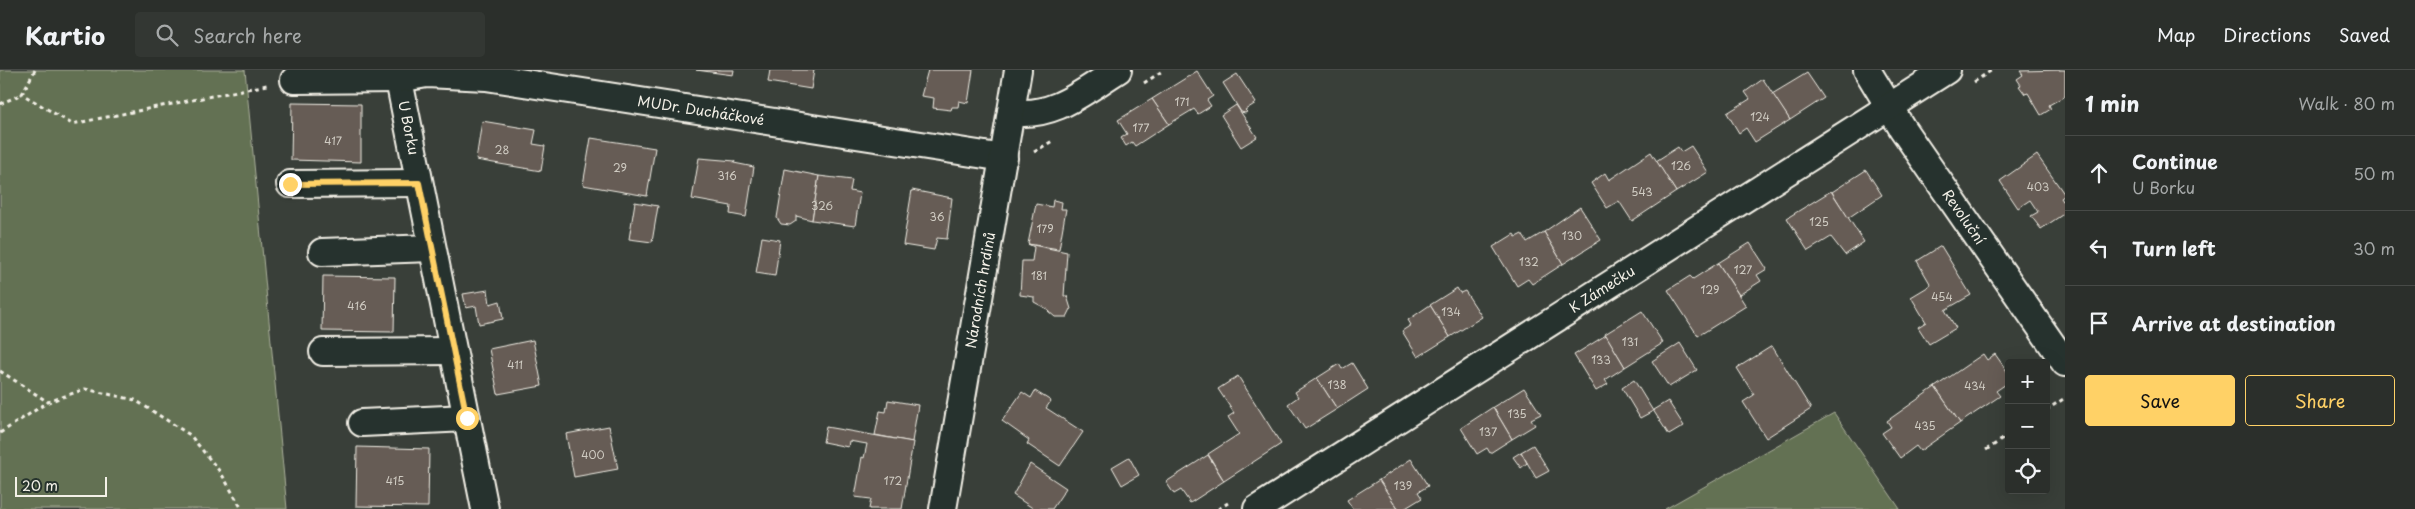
<!DOCTYPE html>
<html lang="en">
<head>
<meta charset="utf-8">
<style>
  body { margin:0; font-family:"Playpen Sans",sans-serif; background:#333733; color:#f1f3f6 }
  .controls { position:absolute; right:15px; bottom:15px; display:grid; overflow:hidden; border-radius:5px; box-shadow:0 5px 20px #0002 }
  .controls button { width:45px; height:45px; display:grid; place-items:center; padding:0; border:0; border-bottom:1px solid #474a47; background:#2b2f2b; color:#f1f3f6; font:25px sans-serif }
  .scale { position:absolute; left:15px; bottom:12px; width:92px; box-sizing:border-box; padding-left:5px; border:2px solid #f4f1e8; border-top:0; font-size:14px; line-height:18px; white-space:nowrap; color:#f4f1e8; -webkit-text-stroke:4px #26332d; paint-order:stroke }
  .stop { position:absolute; width:15px; height:15px; margin:-11px; border:4px solid #ffd166; border-radius:50%; background:#fff }
  .stop.end { background:#ffd166; border-color:#fff; box-shadow:0 1px 5px #0008 }
  .list { margin:0; padding:0; list-style:none }
  h2 { display:flex; justify-content:space-between; align-items:center; height:65px; margin:0; padding:0 20px; font-size:21px }
  h2 small { font-size:16px; font-weight:400; color:#a6a9a9 }
  .list li { display:grid; grid-template-columns:32px 1fr auto; gap:15px; align-items:center; box-sizing:border-box; height:75px; padding:0 20px; border-top:1px solid #474a47 }
  .list b { display:block; font-size:19px; white-space:nowrap }
  .list p { margin:0; font-size:16px; white-space:nowrap; color:#a6a9a9 }
  .list em { font-size:16px; font-style:normal; color:#a6a9a9 }
  .actions { display:flex; gap:10px; padding:15px 20px }
  .actions a { flex:1; padding:11px 0; border:1px solid #ffd166; border-radius:5px; text-align:center; font-size:18px; color:#ffd166 }
  .actions .main { background:#ffd166; color:#111 }
  .icon { flex:none; width:28px; height:28px; fill:none; stroke:currentColor; stroke-width:2; stroke-linecap:round; stroke-linejoin:round }
  .map { position:relative; flex:none; width:2065px; height:439px; overflow:hidden }
  header { display:flex; align-items:center; gap:30px; box-sizing:border-box; height:70px; padding:0 25px; background:#2b2f2b; border-bottom:1px solid #474a47 }
  header strong { font-size:24px }
  nav { display:flex; gap:28px; margin-inline-start:auto; font-size:18px }
  .search { width:350px; height:45px; background:#333733; display:flex; align-items:center; gap:12px; box-sizing:border-box; padding:0 18px; border-radius:5px; color:#a6a9a9; font-size:19px }
  main { display:flex }
  aside { flex:1; background:#2b2f2b }
  .map>svg:first-child { display:block }
  .green { fill:#637152; stroke:#acb19d }
  .building { fill:#665b54; stroke:#f4f1e8 }
  .lines { fill:none; stroke-linecap:round; stroke-linejoin:round }
  .minor-casing { stroke:#f4f1e8; stroke-width:30 }
  .path { stroke:#f4f1e8; stroke-width:3; stroke-dasharray:4 4; stroke-linecap:butt }
  .minor { stroke:#26332d; stroke-width:26 }
  .route { stroke:#ffd166; stroke-width:6 }
  .labels { text-anchor:middle; stroke-width:4; stroke-linejoin:round; paint-order:stroke }
  .number-label { font-size:11px; fill:#d0ccc3 }
  .street-label { font-size:14px; fill:#f4f1e8; stroke:#26332d }
</style>
</head>
<body>
<header>
<strong>Kartio</strong>
<div class="search"><svg class="icon" aria-label="search" viewBox="0 0 24 24"><circle cx="10" cy="10" r="6"/><path d="M15 15l6 6"/></svg>Search here</div>
<nav><a>Map</a><a>Directions</a><a>Saved</a></nav>
</header>
<main>
<div class="map">
<svg width="2065" height="439" viewBox="0 0 2065 439">
  <rect width="100%" height="100%" fill="#393f39"/>
  <filter id="ink" filterUnits="userSpaceOnUse"><feTurbulence type="fractalNoise" baseFrequency=".02" numOctaves="2"/><feDisplacementMap in="SourceGraphic" scale="10" xChannelSelector="R" yChannelSelector="G"/><feConvolveMatrix kernelMatrix="1 2 1 2 8 2 1 2 1" color-interpolation-filters="sRGB"/></filter>
  <g filter="url(#ink)">
    <g class="green">
      <path d="M0,0H245L287,439H0Z"/>
      <path d="M1834,343L1900,439H1665Z"/>
    </g>
    <g class="building">
      <path d="M696,0H734L733,5Z"/>
      <path d="M770,0H814L811,19L768,12Z"/>
      <path d="M928,0H973L968,33L959,31L958,37H952L951,40L933,38L934,28L921,26Z"/>
      <path d="M2065,0V26L2049,35L2051,39L2041,45L2028,23L2025,24L2019,16L2021,15L2017,9L2023,5L2020,1Z"/>
      <path d="M1197,1L1213,26L1207,30L1211,36L1198,44L1194,39L1169,54L1152,29Z"/>
      <path d="M1807,3L1824,28L1790,50L1772,24Z"/>
      <path d="M1237,4L1256,33L1245,40L1247,42L1245,43L1241,42L1223,13Z"/>
      <path d="M1763,9L1790,50L1755,72L1746,58L1739,63L1727,43L1750,29L1745,22Z"/>
      <path d="M1152,29L1169,54L1135,76L1132,72L1126,76L1121,68L1127,64L1118,50Z"/>
      <path d="M292,33L361,34V92L291,90Z"/>
      <path d="M1236,35L1257,67L1241,77L1221,45Z"/>
      <path d="M482,51L536,60L533,74L545,76L541,101L476,90Z"/>
      <path d="M591,68L655,78L647,126L583,115Z"/>
      <path d="M1691,76L1708,102L1676,122L1656,91L1678,77L1681,82Z"/>
      <path d="M1651,82L1676,122L1632,151L1619,131L1607,138L1591,113L1605,103L1609,110Z"/>
      <path d="M2037,85L2065,125L2061,128L2065,134V143L2041,159L2031,146L2038,142L2030,130L2018,138L2000,111Z"/>
      <path d="M699,88L735,91L734,93L754,97L746,147L730,144L731,136L692,129Z"/>
      <path d="M785,99L819,106L812,150L796,146V151L790,155L781,154L777,148Z"/>
      <path d="M1866,100L1882,125L1848,148L1832,122Z"/>
      <path d="M819,106L852,110L850,121L860,123L855,156L812,150Z"/>
      <path d="M912,120L952,128L947,169L937,168L934,180L903,175Z"/>
      <path d="M1831,121L1864,172L1845,185L1831,167L1808,181L1787,148Z"/>
      <path d="M1053,130L1062,132L1061,139H1066L1059,179L1028,174L1036,134L1052,137Z"/>
      <path d="M635,132L658,136L652,172L629,169Z"/>
      <path d="M1580,137L1601,170L1563,194L1544,162Z"/>
      <path d="M1544,162L1563,194L1532,214L1528,209L1517,216L1493,177L1514,164L1516,167L1522,164L1527,172Z"/>
      <path d="M762,167L780,170L775,206L756,203Z"/>
      <path d="M1750,173L1767,199L1757,205L1761,211L1739,225L1718,193Z"/>
      <path d="M1028,174L1067,182L1064,226H1067L1071,239L1067,247H1055L1048,241L1049,240L1034,232V227L1020,225L1022,191H1032L1034,177Z"/>
      <path d="M1941,176L1971,225L1945,240L1956,258L1929,274L1918,257L1926,252L1911,227L1931,215L1917,191Z"/>
      <path d="M1718,193L1746,236L1698,266L1668,220L1690,206L1693,209Z"/>
      <path d="M323,206L395,207L394,262L322,261Z"/>
      <path d="M1457,218L1460,223L1465,221L1482,247L1450,267L1430,235Z"/>
      <path d="M488,220L490,234L500,231L503,249L479,254L476,236L466,238L463,224Z"/>
      <path d="M1430,235L1450,267L1418,287L1402,261L1411,255L1408,250Z"/>
      <path d="M1642,241L1663,273L1625,297L1605,264Z"/>
      <path d="M1606,265L1625,297L1605,310L1608,314L1596,321L1574,285Z"/>
      <path d="M533,270L542,316L498,324L489,279Z"/>
      <path d="M1680,273L1697,300L1669,317L1652,291Z"/>
      <path d="M1772,276L1811,339L1766,368L1743,332L1754,325L1737,298Z"/>
      <path d="M1983,284L1987,290L1995,284L2009,304V312L1996,321L2000,326L1960,353L1935,317Z"/>
      <path d="M1352,293L1368,319L1337,339L1317,308L1339,294L1342,299Z"/>
      <path d="M1238,306L1281,374L1224,411L1208,384L1239,364L1228,347L1234,343L1218,319Z"/>
      <path d="M1317,308L1337,339L1305,359L1288,334L1298,327L1295,322Z"/>
      <path d="M1634,310L1653,341L1640,348L1622,318Z"/>
      <path d="M1935,317L1960,353L1920,381L1916,376L1900,388L1882,363L1891,357L1887,351Z"/>
      <path d="M1524,318L1541,344L1531,349L1535,355L1512,369L1493,337Z"/>
      <path d="M1035,321L1051,331L1046,338L1083,362L1060,396L1027,374L1029,370L1002,351L1022,322L1031,328Z"/>
      <path d="M888,330L918,335L912,372L875,365L880,341L886,342Z"/>
      <path d="M1668,331L1684,356L1669,365L1653,340Z"/>
      <path d="M1493,337L1512,369L1490,383L1487,378L1477,384L1461,358Z"/>
      <path d="M609,356L618,399L574,407L566,364Z"/>
      <path d="M826,357L913,372L902,439H869L871,429L855,427L862,387L864,388L867,374L849,371L848,377L823,372Z"/>
      <path d="M1533,375L1549,401L1536,408L1521,382Z"/>
      <path d="M357,377L429,379L428,437L356,436Z"/>
      <path d="M1521,382L1527,393L1521,398L1513,387Z"/>
      <path d="M1208,385L1224,411L1190,433L1181,420L1174,424L1166,412Z"/>
      <path d="M1129,387L1139,405L1122,415L1112,397Z"/>
      <path d="M1411,389L1428,416L1418,422L1422,428L1404,439H1398L1379,410Z"/>
      <path d="M1030,394L1066,418L1052,439H1034L1013,425Z"/>
      <path d="M1379,410L1398,439H1353L1347,430Z"/>
    </g>
    <g class="lines">
      <g class="minor-casing">
        <g id="minor">
          <path id="s1" d="M397,0L485,439"/>
          <path id="s2" d="M1867,0L1902,58L2065,293"/>
          <path id="s3" d="M294,10L398,9L427,4L486,7L1004,88"/>
          <path d="M1011,42C1053,49 1084,21 1118,0"/>
          <path d="M290,114L419,113"/>
          <path d="M322,182L432,178"/>
          <path d="M323,282L453,281"/>
          <path d="M362,353L467,348"/>
          <path id="s4" d="M943,439L1018,0"/>
          <path id="s5" d="M1257,439L1947,0"/>
        </g>
      </g>
      <g class="path">
        <path d="M35,0L22,24L72,54L267,15"/>
        <path d="M1974,12L1992,0"/>
        <path d="M1144,13L1164,0"/>
        <path d="M0,34L22,24"/>
        <path d="M1034,82L1054,70"/>
        <path d="M0,301L48,332"/>
        <path d="M2046,340L2065,328"/>
        <path d="M0,363L48,332L85,319L135,330L190,365L221,403L242,439"/>
        <path d="M1986,380L2009,365"/>
        <path d="M1218,439L1228,433"/>
      </g>
      <use href="#minor" class="minor"/>
    </g>
  </g>
  <g class="lines" filter="url(#ink)">
    <path class="route" d="M290,114L419,113L467,348"/>
  </g>
  <g class="labels">
    <g class="number-label">
      <text x="1182" y="36">171</text>
      <text x="1760" y="51">124</text>
      <text x="1141" y="62">177</text>
      <text x="333" y="75">417</text>
      <text x="502" y="84">28</text>
      <text x="1681" y="100">126</text>
      <text x="620" y="102">29</text>
      <text x="727" y="110">316</text>
      <text x="2038" y="121">403</text>
      <text x="1642" y="126">543</text>
      <text x="822" y="140">326</text>
      <text x="937" y="151">36</text>
      <text x="1819" y="156">125</text>
      <text x="1045" y="163">179</text>
      <text x="1572" y="170">130</text>
      <text x="1529" y="196">132</text>
      <text x="1743" y="204">127</text>
      <text x="1039" y="210">181</text>
      <text x="1710" y="224">129</text>
      <text x="1942" y="231">454</text>
      <text x="357" y="240">416</text>
      <text x="1451" y="246">134</text>
      <text x="1630" y="276">131</text>
      <text x="1601" y="294">133</text>
      <text x="515" y="299">411</text>
      <text x="1337" y="319">138</text>
      <text x="1975" y="320">434</text>
      <text x="1517" y="348">135</text>
      <text x="1925" y="360">435</text>
      <text x="1488" y="366">137</text>
      <text x="593" y="389">400</text>
      <text x="395" y="415">415</text>
      <text x="893" y="415">172</text>
      <text x="1403" y="420">139</text>
    </g>
    <g class="street-label">
      <text dy="5" stroke="none"><textPath href="#s3" startOffset="410">MUDr. Ducháčkové</textPath></text>
      <text dy="5" stroke="none"><textPath href="#s1" startOffset="59">U Borku</textPath></text>
      <text dy="5" stroke="none"><textPath href="#s2" startOffset="176">Revoluční</textPath></text>
      <text dy="5" stroke="none"><textPath href="#s4" startOffset="222">Národních hrdinů</textPath></text>
      <text dy="5" stroke="none"><textPath href="#s5" startOffset="409">K Zámečku</textPath></text>
    </g>
  </g>
</svg>
<div class="controls">
<button>+</button>
<button>−</button>
<button><svg class="icon" aria-label="locate" viewBox="0 0 24 24"><circle cx="12" cy="12" r="6"/><path d="M12 2v4M12 18v4M2 12h4M18 12h4"/></svg></button>
</div>
<div class="scale">20 m</div>
<div class="stop" style="left:467px;top:348px"></div>
<div class="stop end" style="left:290px;top:114px"></div>
</div>
<aside>
<h2>1 min<small>Walk · 80 m</small></h2>
<ul class="list">
<li><svg class="icon" aria-label="ahead" viewBox="0 0 24 24"><path d="M12 20V5M6 11l6-6 6 6"/></svg><div><b>Continue</b><p>U Borku</p></div><em>50 m</em></li>
<li><svg class="icon" aria-label="left" viewBox="0 0 24 24"><path d="M17 20v-9H6M10 6l-5 5 5 5"/></svg><div><b>Turn left</b></div><em>30 m</em></li>
<li><svg class="icon" aria-label="arrive" viewBox="0 0 24 24"><path d="M6 21V4h12l-3 4 3 4H6"/></svg><div><b>Arrive at destination</b></div></li>
</ul>
<div class="actions"><a class="main">Save</a><a>Share</a></div>
</aside>
</main>
</body>
</html>
